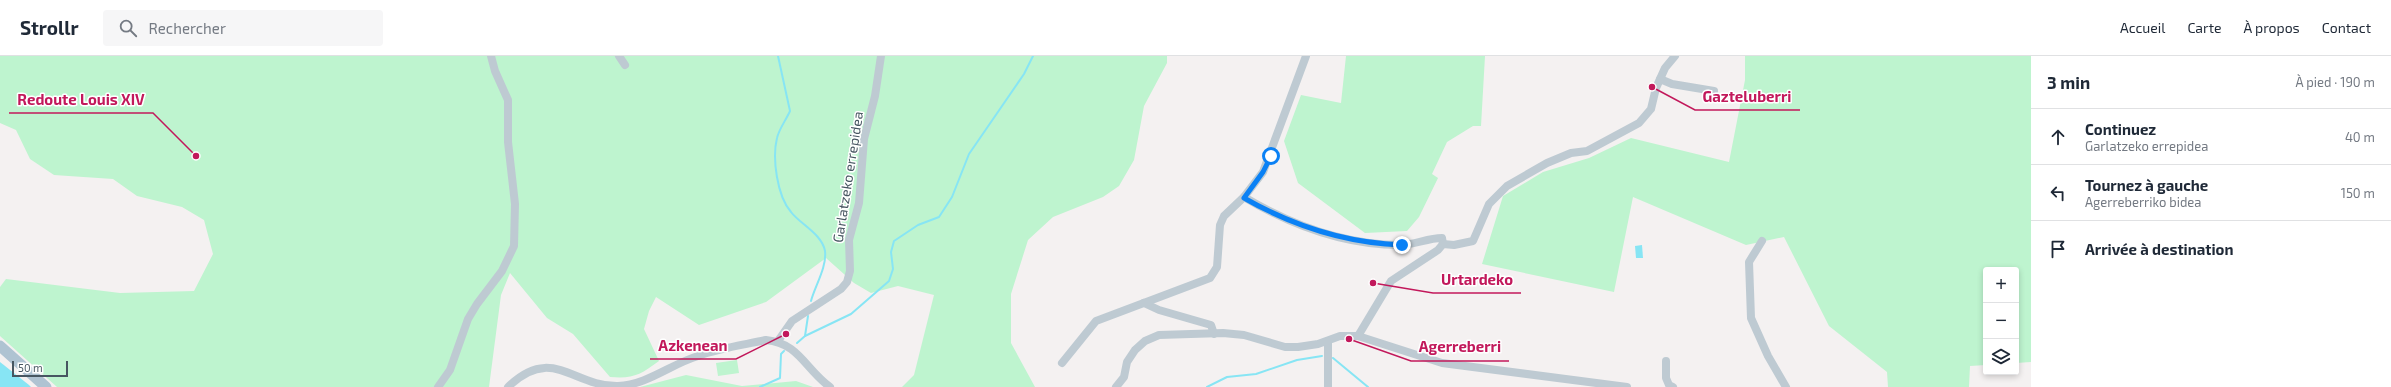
<!DOCTYPE html>
<html lang="fr">
<head>
<meta charset="utf-8">
<style>
  body { margin:0; font-family:"Exo 2",sans-serif; background:#f6f6f7; color:#1f2937 }
  .controls { position:absolute; right:12px; bottom:12px; display:grid; overflow:hidden; border-radius:4px; box-shadow:0 2px 6px #0003 }
  .controls button { width:36px; height:36px; display:grid; place-items:center; padding:0; border:0; border-bottom:1px solid #e0e1e3; background:#fff; color:#1f2937; font:20px sans-serif }
  .scale { position:absolute; left:12px; bottom:10px; width:56px; box-sizing:border-box; padding-left:4px; border:2px solid #475661; border-top:0; font-size:11px; line-height:14px; white-space:nowrap; color:#475661; -webkit-text-stroke:3px #fff; paint-order:stroke }
  .stop { position:absolute; width:12px; height:12px; margin:-9px; border:3px solid #0a81f5; border-radius:50%; background:#fff }
  .stop.end { background:#0a81f5; border-color:#fff; box-shadow:0 1px 4px #0008 }
  .list { margin:0; padding:0; list-style:none }
  h2 { display:flex; justify-content:space-between; align-items:center; height:52px; margin:0; padding:0 16px; font-size:17px }
  h2 small { font-size:13px; font-weight:400; color:#747a83 }
  .list li { display:grid; grid-template-columns:26px 1fr auto; gap:12px; align-items:center; box-sizing:border-box; height:56px; padding:0 16px; border-top:1px solid #e0e1e3 }
  .list b { display:block; font-size:15px; white-space:nowrap }
  .list p { margin:0; font-size:13px; white-space:nowrap; color:#747a83 }
  .list em { font-size:13px; font-style:normal; color:#747a83 }
  .icon { flex:none; width:22px; height:22px; fill:none; stroke:currentColor; stroke-width:2; stroke-linecap:round; stroke-linejoin:round }
  .map { position:relative; flex:none; width:2031px; height:331px; overflow:hidden }
  header { display:flex; align-items:center; gap:24px; box-sizing:border-box; height:56px; padding:0 20px; background:#fff; border-bottom:1px solid #e0e1e3 }
  header strong { font-size:19px }
  nav { display:flex; gap:22px; margin-inline-start:auto; font-size:14px }
  .search { width:280px; height:36px; background:#f6f6f7; display:flex; align-items:center; gap:10px; box-sizing:border-box; padding:0 14px; border-radius:4px; color:#747a83; font-size:15px }
  main { display:flex }
  aside { flex:1; background:#fff }
  .map>svg:first-child { display:block }
  .green { fill:#bef4cf }
  .water { fill:#87e5f4 }
  .lines { fill:none; stroke-linecap:round; stroke-linejoin:round }
  .stream { stroke:#87e5f4; stroke-width:2 }
  .minor { stroke:#becad2; stroke-width:8 }
  .major { stroke:#afc3d2; stroke-width:11 }
  .route { stroke:#0a81f5; stroke-width:5 }
  .labels { text-anchor:middle; stroke-width:3; stroke-linejoin:round; paint-order:stroke }
  .street-label { font-size:14px; fill:#475661; stroke:#fff }
  .leader { fill:none; stroke:#c2185b; stroke-width:1.5 }
  .callout-dot { fill:#c2185b; stroke:#fff; stroke-width:1.5 }
  .callout-label { font-size:15px; text-anchor:middle; font-weight:bold; fill:#c2185b; stroke:#fff; stroke-width:3; stroke-linejoin:round; paint-order:stroke }
</style>
</head>
<body>
<header>
<strong>Strollr</strong>
<div class="search"><svg class="icon" aria-label="search" viewBox="0 0 24 24"><circle cx="10" cy="10" r="6"/><path d="M15 15l6 6"/></svg>Rechercher</div>
<nav><a>Accueil</a><a>Carte</a><a>À propos</a><a>Contact</a></nav>
</header>
<main>
<div class="map">
<svg width="2031" height="331" viewBox="0 0 2031 331">
  <rect width="100%" height="100%" fill="#f4f1f1"/>
  <g class="green">
    <path d="M0,0H1167V7L1144,50L1134,104L1119,130L1103,141L1053,161L1028,184L1011,238V287L1035,331H902L914,319L934,239L898,230L871,237L854,227L826,202L766,246L699,269L656,241L649,255L644,273L659,305C640,319 633,323 610,321L573,278L547,262L510,217L501,239L489,331H57L0,280V231L6,223L120,237L194,235L213,198L204,164L182,151L137,140L113,123L54,119L30,103L16,74L0,67Z"/>
    <path d="M1346,0H1485L1481,70H1473L1447,86L1432,118L1438,122L1419,161L1407,175L1365,177L1298,127L1284,85L1301,39L1341,47Z"/>
    <path d="M1745,0H2031V306L2016,307V214H1986V309L1970,310L1969,331H1888L1887,316L1829,270L1784,181L1746,189L1633,141L1614,236L1482,208L1503,140L1543,116L1589,102L1631,82L1729,106L1745,24Z"/>
    <path d="M737,304L739,317L718,320L716,307Z"/>
    <path d="M686,319L742,330L796,325L813,331H640Z"/>
  </g>
  <g class="water">
    <path d="M1642,189L1643,202H1636L1635,190Z"/>
    <path d="M0,306L29,329L31,331H0Z"/>
  </g>
  <g class="lines">
    <g class="stream">
      <path d="M778,0L790,55C786,64 779,73 777,82C772,102 777,140 791,156C800,168 822,178 825,195C827,211 815,230 811,245"/>
      <path d="M805,280L851,258L889,225L893,213L891,196L894,185L918,169L939,161L952,141L969,98L1024,18L1033,0"/>
      <path d="M797,287L805,280L808,260"/>
      <path d="M1333,302L1368,331"/>
      <path d="M760,331L780,322L781,298L784,295"/>
      <path d="M1207,331L1227,321L1256,318L1297,304L1322,300"/>
    </g>
    <g class="minor">
      <path d="M619,0L625,9"/>
      <path d="M1660,23L1672,28L1714,35"/>
      <path d="M1244,141C1291,169 1345,189 1400,189C1415,189 1427,182 1442,182L1443,188"/>
      <path d="M1762,185L1749,206L1751,262L1768,300L1786,331"/>
      <path d="M1443,188L1454,189L1473,185L1489,148L1507,130L1547,107L1571,97L1587,95L1639,67L1651,53L1656,32L1665,12L1675,0"/>
      <path d="M1144,247L1159,254L1211,269L1214,278"/>
      <path d="M1358,280L1391,225L1438,194L1443,188"/>
      <path d="M778,285L792,265L841,233L847,226L850,215L849,184L859,147L864,83L875,40L881,0"/>
      <path d="M1328,285V331"/>
      <path d="M1666,305V322L1669,329L1673,331"/>
      <path d="M1062,307L1096,265L1210,222L1217,211L1220,169L1224,160L1244,141L1263,116L1306,0"/>
      <path d="M438,331L450,314L468,263L477,248L502,215L514,190L515,148L508,86V44L495,15L491,0"/>
      <path d="M508,331C552,288 573,331 618,330C647,329 671,308 698,300C720,292 743,289 766,284C799,287 805,313 830,331"/>
      <path d="M1116,331L1124,321L1127,306L1135,294L1145,285L1159,279L1223,277L1244,279L1285,291H1298L1318,288L1340,280H1358L1442,307L1627,331"/>
    </g>
    <path class="major" d="M0,290L46,331"/>
  </g>
  <g class="lines">
    <path class="route" d="M1271,100L1263,116L1244,142C1293,170 1346,187 1402,189"/>
  </g>
  <g class="labels">
    <g class="street-label">
      <text transform="translate(848 121) rotate(-81)" y="5">Garlatzeko errepidea</text>
    </g>
  </g>
  <path class="leader" d="M1652 31L1695 54H1800M196 100L153 57H9M1373 227L1433 237H1521M786 278L736 303H650M1349 283L1411 305H1509"/>
  <g class="callout-dot">
    <circle cx="1652" cy="31" r="4"/>
    <circle cx="196" cy="100" r="4"/>
    <circle cx="1373" cy="227" r="4"/>
    <circle cx="786" cy="278" r="4"/>
    <circle cx="1349" cy="283" r="4"/>
  </g>
  <g class="callout-label">
    <text x="1747" y="46">Gazteluberri</text>
    <text x="81" y="49">Redoute Louis XIV</text>
    <text x="1477" y="229">Urtardeko</text>
    <text x="693" y="295">Azkenean</text>
    <text x="1460" y="296">Agerreberri</text>
  </g>
</svg>
<div class="controls">
<button>+</button>
<button>−</button>
<button><svg class="icon" aria-label="layers" viewBox="0 0 24 24"><path d="M12 4l9 5-9 5-9-5zM3 14l9 5 9-5"/></svg></button>
</div>
<div class="scale">50 m</div>
<div class="stop" style="left:1271px;top:100px"></div>
<div class="stop end" style="left:1402px;top:189px"></div>
</div>
<aside>
<h2>3 min<small>À pied · 190 m</small></h2>
<ul class="list">
<li><svg class="icon" aria-label="ahead" viewBox="0 0 24 24"><path d="M12 20V5M6 11l6-6 6 6"/></svg><div><b>Continuez</b><p>Garlatzeko errepidea</p></div><em>40 m</em></li>
<li><svg class="icon" aria-label="left" viewBox="0 0 24 24"><path d="M17 20v-9H6M10 6l-5 5 5 5"/></svg><div><b>Tournez à gauche</b><p>Agerreberriko bidea</p></div><em>150 m</em></li>
<li><svg class="icon" aria-label="arrive" viewBox="0 0 24 24"><path d="M6 21V4h12l-3 4 3 4H6"/></svg><div><b>Arrivée à destination</b></div></li>
</ul>
</aside>
</main>
</body>
</html>
